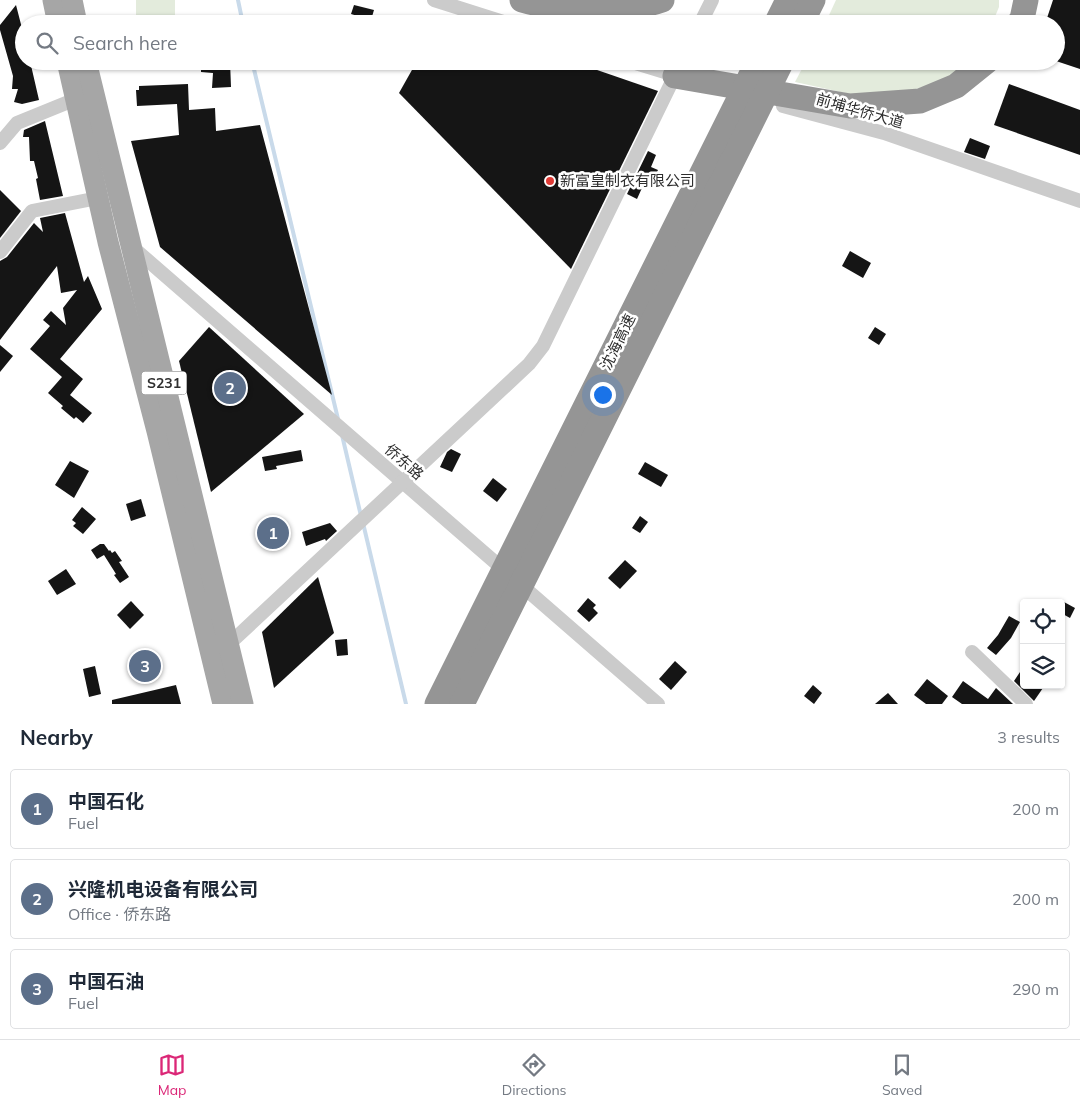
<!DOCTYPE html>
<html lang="en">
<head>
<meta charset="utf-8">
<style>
  body { margin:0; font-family:Mulish,"Noto Sans SC",sans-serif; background:#f6f6f7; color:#1f2937 }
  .controls { position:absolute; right:15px; bottom:15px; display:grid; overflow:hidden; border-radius:5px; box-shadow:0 1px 4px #0004 }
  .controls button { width:45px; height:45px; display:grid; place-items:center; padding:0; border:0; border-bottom:1px solid #e0e1e3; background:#fff; color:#1f2937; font:25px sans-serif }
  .you { position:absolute; left:602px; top:394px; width:18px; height:18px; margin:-12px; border:4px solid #fff; border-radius:50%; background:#1a73e8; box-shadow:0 0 0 8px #1a73e833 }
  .badge { display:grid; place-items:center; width:32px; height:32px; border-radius:50%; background:#db2777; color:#fff; font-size:16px; font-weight:700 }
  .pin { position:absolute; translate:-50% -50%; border:2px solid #fff; box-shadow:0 1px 5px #0006 }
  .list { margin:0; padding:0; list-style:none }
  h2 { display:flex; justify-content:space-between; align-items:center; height:65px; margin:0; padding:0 20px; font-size:21px }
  h2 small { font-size:16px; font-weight:400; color:#747a83 }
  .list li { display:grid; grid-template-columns:32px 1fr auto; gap:15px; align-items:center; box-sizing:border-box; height:80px; margin:0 10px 10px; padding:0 10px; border:1px solid #e0e1e3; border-radius:5px }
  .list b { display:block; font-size:19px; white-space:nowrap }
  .list p { margin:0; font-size:16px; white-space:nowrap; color:#747a83 }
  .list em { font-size:16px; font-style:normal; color:#747a83 }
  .icon { flex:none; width:28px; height:28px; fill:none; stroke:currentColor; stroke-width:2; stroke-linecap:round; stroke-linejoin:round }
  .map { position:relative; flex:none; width:1080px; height:704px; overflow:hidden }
  .search { position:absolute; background:#fff; box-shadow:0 1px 4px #0004; left:15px; right:15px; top:15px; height:55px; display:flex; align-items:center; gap:12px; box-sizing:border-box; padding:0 18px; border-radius:28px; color:#747a83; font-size:19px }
  .sheet { height:335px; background:#fff }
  nav { display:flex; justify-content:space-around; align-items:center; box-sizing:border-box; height:70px; border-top:1px solid #e0e1e3; background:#fff; font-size:14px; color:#747a83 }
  nav a { display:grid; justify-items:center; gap:2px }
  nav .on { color:#db2777 }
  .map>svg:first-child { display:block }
  .green { fill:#e3ebdc }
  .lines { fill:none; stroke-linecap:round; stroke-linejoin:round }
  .stream { stroke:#c9daea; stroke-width:4 }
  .building { fill:#151515 }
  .street { stroke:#cbcbcb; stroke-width:14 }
  .primary { stroke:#a6a6a6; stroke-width:21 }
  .highway { stroke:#959595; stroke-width:25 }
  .highway-bridge { stroke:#959595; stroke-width:25 }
  .poi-dot { fill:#df3b36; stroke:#fff; stroke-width:2 }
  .labels { text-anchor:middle; stroke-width:5; stroke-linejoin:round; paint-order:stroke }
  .shield { fill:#fff; stroke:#6d6d6d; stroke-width:1 }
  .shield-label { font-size:14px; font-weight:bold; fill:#2e2e2e }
  .street-label { font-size:15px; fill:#2e2e2e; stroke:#fff }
  .poi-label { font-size:15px; fill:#2e2e2e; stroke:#fff; text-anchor:start }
</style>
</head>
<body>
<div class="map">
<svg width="1080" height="704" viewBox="0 0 1080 704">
  <rect width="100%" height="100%" fill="#fff"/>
  <g class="green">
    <path d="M136,0H175V19L136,20Z"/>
    <path d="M836,0H999V7L992,24H825Z"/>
    <path d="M806,61H972L956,78L894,95L850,94L795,82Z"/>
  </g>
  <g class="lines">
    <g class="stream">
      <path d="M238,0L243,24"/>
      <path d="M252,61L338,419"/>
      <path d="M342,435L361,516"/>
      <path d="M363,523L406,704"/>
    </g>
  </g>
  <g class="building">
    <path d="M1053,0H1080V69L1056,61V24H1045Z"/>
    <path d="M16,5L24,36V61H30L39,100L22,104L14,102L18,89H12L13,76L0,30V25Z"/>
    <path d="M354,5L374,10L371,20L351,14Z"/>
    <path d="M201,61H230L231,87L212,88L213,73L201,72Z"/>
    <path d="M417,61H571L658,91L571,269L399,93Z"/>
    <path d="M188,84L189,110L215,108L216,131L260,125L332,395L160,247L131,141L179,135L177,104L137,106L136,90H139V86Z"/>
    <path d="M1009,84L1080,110V155L994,125Z"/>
    <path d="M45,121L63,196L40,200L36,179L38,178L34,161H30L29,137H23L24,130Z"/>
    <path d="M970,138L990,146L985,159L964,152Z"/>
    <path d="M648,151L656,155L651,167L658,170L652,182L646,179L637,199L627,194Z"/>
    <path d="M0,190L21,211L0,238Z"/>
    <path d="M65,213L84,282L88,276L102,309L60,359L83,379L70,395L92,413L83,423L76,417L74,419L61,408L63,406L48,393L62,377L30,349L50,326L43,320L51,311L66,325L63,308L77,290L61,293L57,266L0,340V261L7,257L34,223L43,232L40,218Z"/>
    <path d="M850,251L871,263L863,278L842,266Z"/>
    <path d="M209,327L304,414L211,492L179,361Z"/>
    <path d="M875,327L886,334L879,345L868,338Z"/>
    <path d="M0,345L13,356L0,372Z"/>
    <path d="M451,449L461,454L452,472L440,467L447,452Z"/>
    <path d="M301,450L303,461L276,466L277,469L265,471L262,457Z"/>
    <path d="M70,461L89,471L74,498L55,485Z"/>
    <path d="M645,462L668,475L661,487L638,474Z"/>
    <path d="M493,478L507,489L497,502L483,491Z"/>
    <path d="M141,499L146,516L131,521L126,504Z"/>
    <path d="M82,507L96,519L83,534L73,526L76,523L72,520Z"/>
    <path d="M640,516L648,522L640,533L632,528Z"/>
    <path d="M330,523L337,531L326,541L325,539L306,546L302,532Z"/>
    <path d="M100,544H104L109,551L110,550L112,553L115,551L122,561L119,562L129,577L120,583L114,575L116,574L104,555L97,559L91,550Z"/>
    <path d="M625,560L637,571L620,589L608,578Z"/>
    <path d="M66,569L76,584L57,595L48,581Z"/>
    <path d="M318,577L334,633L274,688L262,632Z"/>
    <path d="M588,598L596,605L593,608L598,613L589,622L577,611Z"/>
    <path d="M131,601L144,615L130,629L117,615Z"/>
    <path d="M1064,602L1075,608L1070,618L1061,613V607Z"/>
    <path d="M1009,616L1020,622L1011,638L996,655L987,648L998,635Z"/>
    <path d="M347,639L348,655L337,656L335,640Z"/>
    <path d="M675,661L687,672L671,690L659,679Z"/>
    <path d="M95,666L101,694L89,697L83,669Z"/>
    <path d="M1024,666V685H1045L1034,701L1014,681Z"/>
    <path d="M927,679L948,696L942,704H926L914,695Z"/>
    <path d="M963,681L988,699L996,688L1013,704H962L952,697Z"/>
    <path d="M176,685L181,704H112V700Z"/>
    <path d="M813,685L822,693L814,704L804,696Z"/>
    <path d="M888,693L898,704H875Z"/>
  </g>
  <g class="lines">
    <g class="street">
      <path d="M434,0L510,24"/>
      <path d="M700,24L712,0"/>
      <path d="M629,61L681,77"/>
      <path d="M783,106L884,133L1080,201"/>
      <path d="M0,143L17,123L76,99"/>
      <path d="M130,245L658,704"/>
      <path d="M0,252L32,211L98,198"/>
      <path d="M228,645L529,364L543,346L682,61"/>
      <path d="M972,652L1026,704"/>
    </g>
    <g class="primary">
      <path d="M53,0L58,24"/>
      <path d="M72,0L77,24"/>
      <path d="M67,61L108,242L157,431L223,704"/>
      <path d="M86,61L243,704"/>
    </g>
    <g class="highway">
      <path d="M522,0C556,10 629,12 662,0"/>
      <path d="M776,24L788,0"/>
      <path d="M801,24L813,0"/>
      <path d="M1018,24L1022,19L1026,0"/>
      <path d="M675,76L850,106L920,101L956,86L987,61"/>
    </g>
    <g class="highway-bridge">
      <path d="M437,704L758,61"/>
      <path d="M462,704L782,61"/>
    </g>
  </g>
  <circle class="poi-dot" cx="550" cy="181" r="5"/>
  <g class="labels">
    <rect class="shield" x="141.5" y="371.5" width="45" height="23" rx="4"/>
    <g class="shield-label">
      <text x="164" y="388">S231</text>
    </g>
    <g class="street-label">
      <text transform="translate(860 111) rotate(16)" y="5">前埔华侨大道</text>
      <text transform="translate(618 342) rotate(-64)" y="5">沈海高速</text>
      <text transform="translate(404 462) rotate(41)" y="5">侨东路</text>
    </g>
    <g class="poi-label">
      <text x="560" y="186">新富皇制衣有限公司</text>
    </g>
  </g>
</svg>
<div class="controls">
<button><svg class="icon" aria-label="locate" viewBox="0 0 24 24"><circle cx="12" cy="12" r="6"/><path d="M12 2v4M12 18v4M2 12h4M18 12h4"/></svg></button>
<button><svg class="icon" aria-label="layers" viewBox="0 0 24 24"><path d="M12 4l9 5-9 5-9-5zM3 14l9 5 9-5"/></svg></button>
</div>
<div class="you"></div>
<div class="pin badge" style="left:273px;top:533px;background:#5c6f8a">1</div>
<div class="pin badge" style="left:230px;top:388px;background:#5c6f8a">2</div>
<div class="pin badge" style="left:145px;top:666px;background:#5c6f8a">3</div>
<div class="search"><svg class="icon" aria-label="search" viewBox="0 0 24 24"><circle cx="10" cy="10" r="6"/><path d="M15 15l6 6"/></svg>Search here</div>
</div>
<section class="sheet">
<h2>Nearby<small>3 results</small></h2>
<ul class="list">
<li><span class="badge" style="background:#5c6f8a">1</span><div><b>中国石化</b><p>Fuel</p></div><em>200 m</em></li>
<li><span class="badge" style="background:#5c6f8a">2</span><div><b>兴隆机电设备有限公司</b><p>Office · 侨东路</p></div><em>200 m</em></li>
<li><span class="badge" style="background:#5c6f8a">3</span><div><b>中国石油</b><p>Fuel</p></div><em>290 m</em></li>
</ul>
</section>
<nav>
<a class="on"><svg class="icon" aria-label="map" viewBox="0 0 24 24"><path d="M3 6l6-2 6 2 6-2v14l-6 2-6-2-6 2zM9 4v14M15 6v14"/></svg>Map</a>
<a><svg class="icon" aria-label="directions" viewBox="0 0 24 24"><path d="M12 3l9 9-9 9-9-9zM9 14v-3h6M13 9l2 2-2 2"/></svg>Directions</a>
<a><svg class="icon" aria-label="saved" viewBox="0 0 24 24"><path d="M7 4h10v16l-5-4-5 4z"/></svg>Saved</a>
</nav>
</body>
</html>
